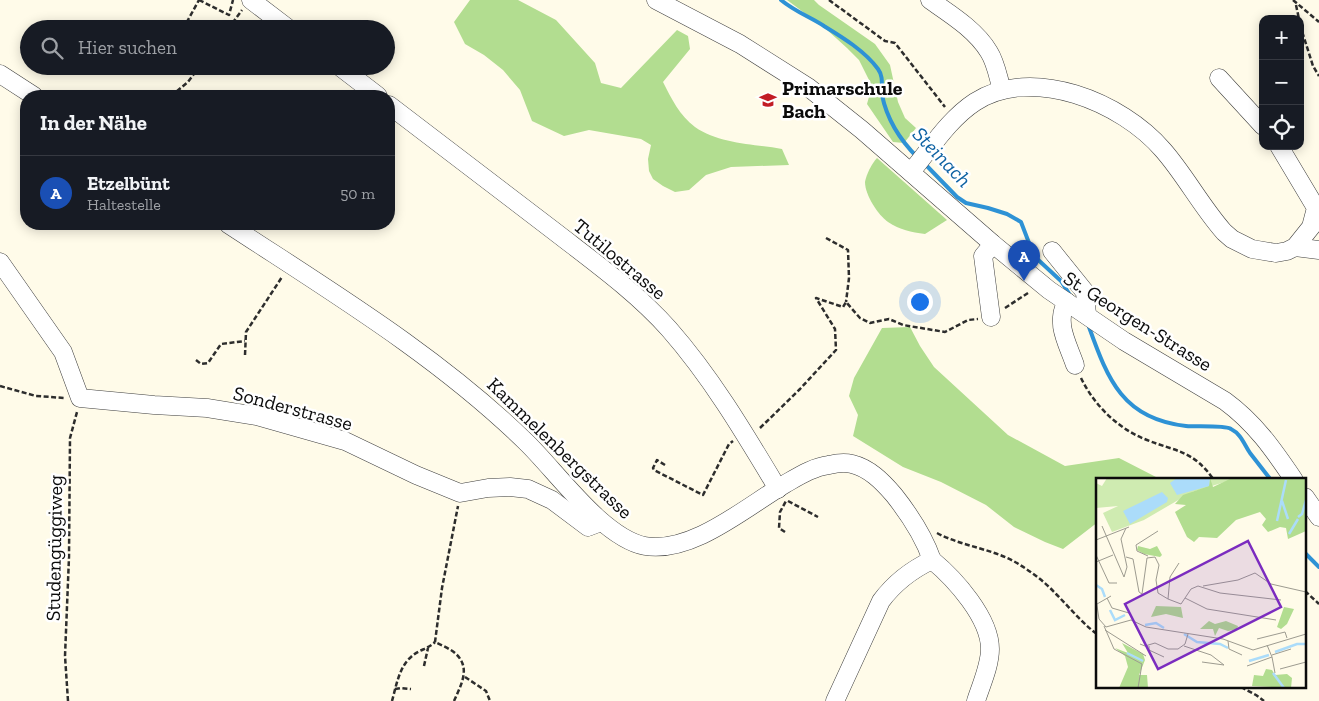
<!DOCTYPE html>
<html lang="de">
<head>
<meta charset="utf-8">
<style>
  body { margin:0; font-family:"Zilla Slab",serif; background:#20242c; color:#f1f3f6 }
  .controls { position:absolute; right:15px; top:15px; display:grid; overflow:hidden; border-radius:10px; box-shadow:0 2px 12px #0003 }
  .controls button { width:45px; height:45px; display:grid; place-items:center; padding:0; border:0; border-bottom:1px solid #363941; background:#171b24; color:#f1f3f6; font:25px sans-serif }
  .you { position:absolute; left:919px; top:301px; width:18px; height:18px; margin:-12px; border:4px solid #fff; border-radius:50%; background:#1a73e8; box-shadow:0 0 0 8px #1a73e833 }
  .badge { display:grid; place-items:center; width:32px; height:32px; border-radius:50%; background:#dc9298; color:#fff; font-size:16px; font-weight:700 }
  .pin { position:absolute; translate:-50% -41px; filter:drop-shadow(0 1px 2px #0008) }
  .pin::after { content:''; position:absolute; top:26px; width:18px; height:15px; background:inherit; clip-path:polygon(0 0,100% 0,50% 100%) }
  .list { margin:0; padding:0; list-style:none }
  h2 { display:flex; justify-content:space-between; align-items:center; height:65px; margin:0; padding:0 20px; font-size:21px }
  h2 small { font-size:16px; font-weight:400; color:#9ea1a6 }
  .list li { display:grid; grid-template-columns:32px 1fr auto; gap:15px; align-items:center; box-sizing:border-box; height:75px; padding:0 20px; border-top:1px solid #363941 }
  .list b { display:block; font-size:19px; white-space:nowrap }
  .list p { margin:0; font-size:16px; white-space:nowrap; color:#9ea1a6 }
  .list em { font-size:16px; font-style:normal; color:#9ea1a6 }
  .icon { flex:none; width:28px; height:28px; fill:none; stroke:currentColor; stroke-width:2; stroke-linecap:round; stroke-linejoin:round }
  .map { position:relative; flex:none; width:1319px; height:701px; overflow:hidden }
  .search { position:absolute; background:#171b24; box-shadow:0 2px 12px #0003; left:20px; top:20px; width:375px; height:55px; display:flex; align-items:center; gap:12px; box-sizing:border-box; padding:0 18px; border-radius:28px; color:#9ea1a6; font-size:19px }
  .panel { position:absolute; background:#171b24; box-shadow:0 2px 12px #0003; left:20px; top:90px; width:375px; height:140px; border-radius:20px }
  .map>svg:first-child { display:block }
  .forest { fill:#b2dd90 }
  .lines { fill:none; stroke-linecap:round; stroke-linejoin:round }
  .stream { stroke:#2e92d5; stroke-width:4 }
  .minor-casing { stroke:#3e3e3e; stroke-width:19 }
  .path { stroke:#2d2d2d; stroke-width:2.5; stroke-dasharray:5 2.5; stroke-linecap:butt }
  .minor { stroke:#fff; stroke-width:18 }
  .labels { text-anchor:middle; stroke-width:5; stroke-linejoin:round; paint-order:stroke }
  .poi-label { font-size:20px; font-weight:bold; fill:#0b0b0b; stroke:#fff; text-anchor:start }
  .street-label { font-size:20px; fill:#0b0b0b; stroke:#fff }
  .water-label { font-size:21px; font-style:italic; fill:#0e62a3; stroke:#fff }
  .inset-river { fill:none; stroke:#abdcfa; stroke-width:2.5 }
  .inset-road { fill:none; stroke:#9d9b90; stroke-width:1 }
  .view { fill:#7b2cbf; fill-opacity:0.15; stroke:#7b2cbf; stroke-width:2.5 }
  .inset-edge { fill:none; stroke:#0b0b0b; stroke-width:2.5 }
</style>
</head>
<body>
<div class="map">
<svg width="1319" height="701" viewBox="0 0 1319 701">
  <rect width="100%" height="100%" fill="#fffbe9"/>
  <g class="forest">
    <path d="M470,0H518L556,20L595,63L601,83L621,88L677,30L688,36L690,49L663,82C671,98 680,116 695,127C719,144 754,144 782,149L789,165L731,167L706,175L689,190L675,192L663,186L653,179L649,171L648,159L651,145L641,139L589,130L564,136L532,121L520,90L503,70L484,55L465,44L454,22Z"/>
    <path d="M787,0H814L819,5L875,44L890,65L898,102L905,118L916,128L904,143L893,142L867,104L872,86L859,60L847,48L826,29Z"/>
    <path d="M877,158L947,220L925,234C911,232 900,230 888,222C878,215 865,195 865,182C866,175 872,163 877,158Z"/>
    <path d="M910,327L920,346L934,367L1008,435L1065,466L1119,458L1156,477V480H1098V522L1063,549L1045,542L1014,527L986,505L941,482L903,467L853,436L858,415L849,396L854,378L882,328Z"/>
  </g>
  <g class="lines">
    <g class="stream">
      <path d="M781,0C794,11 810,17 824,26C842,37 865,51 878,69C884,77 881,86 882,95C887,120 900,140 918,158"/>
      <path d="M925,164L957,197L966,203L988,208L1007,214L1021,222L1034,256L1061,281L1070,295"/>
      <path d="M1089,327C1108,380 1123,419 1186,426C1196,427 1225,425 1231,429C1241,434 1244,444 1250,453C1257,462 1264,471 1271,480"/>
      <path d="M1305,553L1319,567"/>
    </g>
    <g class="minor-casing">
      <g id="minor">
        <path d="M251,0L289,29"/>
        <path d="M656,0L740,44L808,87L862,130L993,244L1049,290L1124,341L1225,401C1255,423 1273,449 1294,480"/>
        <path d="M930,0C950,14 976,30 989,52C996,63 998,77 1002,90"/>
        <path d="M339,66L378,96"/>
        <path d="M0,74L34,96"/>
        <path d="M1219,78L1263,126"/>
        <path d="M389,105C444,147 499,189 554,231C594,262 636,292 669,329C712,378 745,434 778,489"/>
        <path d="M911,172C931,148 949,119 975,102C1032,65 1122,102 1163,150C1185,175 1201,206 1224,232L1232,239L1252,249L1276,253L1287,251L1295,247L1311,227L1316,208L1279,146"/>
        <path d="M228,224C330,291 438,356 526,442C557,472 603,538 645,546C692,554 746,507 785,484C799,476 813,467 829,465C837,463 844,462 852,464C869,468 882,481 894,495C909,514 924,537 932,560"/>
        <path d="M1295,247L1319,250"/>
        <path d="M1052,251L1085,292L1087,315"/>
        <path d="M0,262L63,352L80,398L154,405L207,408L257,416L345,441L416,475L460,493L488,488L510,487L528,489L552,500L588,527L601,522"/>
        <path d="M1067,302C1054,322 1068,344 1075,365"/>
        <path d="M991,317L983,256L993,244"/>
        <path d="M1305,497L1319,517"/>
        <path d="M835,701L881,601C895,582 911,570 932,560C955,579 990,618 990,649C990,666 981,685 976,701"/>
      </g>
    </g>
    <g class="path">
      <path d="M199,0L229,15L233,0"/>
      <path d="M829,0L885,41L895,43L945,107"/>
      <path d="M1293,0L1319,22"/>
      <path d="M1296,5L1299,19"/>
      <path d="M1300,25L1313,66L1319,76"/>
      <path d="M183,29L199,0"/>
      <path d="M228,29L242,10"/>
      <path d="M171,96L188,82L200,66"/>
      <path d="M826,238L848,250L849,278L846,302"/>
      <path d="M1005,308L1028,293"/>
      <path d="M245,355L246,332L282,277"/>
      <path d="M196,360L201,364L208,363L221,344L245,341"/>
      <path d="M1081,378C1094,405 1118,429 1147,440C1177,452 1193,450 1214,480"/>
      <path d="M0,386L36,396L65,398"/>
      <path d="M760,428L800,389L836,350L835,329L816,298L843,307L846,302L860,318L870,323L889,319L903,325L945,332L968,320L978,319"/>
      <path d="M665,465L657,460L653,468L654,470L703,495L729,444L733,441"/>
      <path d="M788,501L818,517"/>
      <path d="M785,532L779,528L780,512L786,501"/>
      <path d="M937,533C963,547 996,549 1020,565C1033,573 1046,583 1056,594C1070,608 1082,623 1098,635"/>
      <path d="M1305,591L1319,604"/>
      <path d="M424,666L428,648"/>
      <path d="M465,677L486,691L490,701"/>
      <path d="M1241,687L1256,695L1264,701"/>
      <path d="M395,689L401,688L411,689"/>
      <path d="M68,701L65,656L69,557L70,438L77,412"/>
      <path d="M392,701C396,687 399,667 411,657C418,650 428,649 435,642"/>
      <path d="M454,701C461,685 471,668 456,654C451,649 441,645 435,642L442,588L458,506"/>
    </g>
    <use href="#minor" class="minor"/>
  </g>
  <defs>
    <g id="school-bare" transform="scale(1.35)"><path d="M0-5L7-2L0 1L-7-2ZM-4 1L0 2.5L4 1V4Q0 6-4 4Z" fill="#c21c24" stroke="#fff" stroke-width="2.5" paint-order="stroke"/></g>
  </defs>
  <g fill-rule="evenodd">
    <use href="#school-bare" x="768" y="100"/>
  </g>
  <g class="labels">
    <g class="poi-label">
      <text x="782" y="95">Primarschule<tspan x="782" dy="23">Bach</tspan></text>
    </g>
    <g class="street-label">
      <text transform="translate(620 259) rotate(40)" y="7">Tutilostrasse</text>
      <text transform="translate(1138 321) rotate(32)" y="7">St. Georgen-Strasse</text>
      <text transform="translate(293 408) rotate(15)" y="7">Sonderstrasse</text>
      <text transform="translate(560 448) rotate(44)" y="7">Kammelenbergstrasse</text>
      <text transform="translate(54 548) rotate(-89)" y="7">Studengüggiweg</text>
    </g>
    <g class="water-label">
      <text transform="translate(942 157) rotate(46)" y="7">Steinach</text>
    </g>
  </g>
  <g transform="translate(1096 478)">
    <rect width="210" height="210" fill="#fffbe9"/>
    <path d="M11,0H142L96,14L48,42L16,54L7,35L22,28L0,30V5L6,8Z" fill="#cfebb1"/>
    <path d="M114,0L117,9L136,0H210V53L192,61L190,50L184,49L172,54L166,47L170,41L164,34L140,42L121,60L103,59L98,64L91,59L79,34L90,27L79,26L87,17L113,8ZM42,68L54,71L61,68L66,77L64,79L48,76L41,72ZM60,128L85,129L87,140L70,136L55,139ZM188,129L198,131L191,146L185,151L181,149ZM113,143L119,146L130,143L142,148L141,151L132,153L123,150L119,158L117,151H104ZM26,165L47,176L49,182L43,197H51L52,210H23L32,189L29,178L19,170L32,175ZM170,191L176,192L179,197L191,196L196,200L195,210L156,208L158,197L167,198Z" fill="#b2dd90"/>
    <path d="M81,0H114L113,8L81,17L74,5ZM66,14L72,20L71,24L34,46L27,33Z" fill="#abdcfa"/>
    <path class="inset-river" d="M186,23L192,41M202,39L206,36L210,22M181,43L190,2M193,56L202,41M0,107L6,111L9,119M14,132L19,142L29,137M49,147L60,145L68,150M88,156L101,164L124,166L132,170M179,174L201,166H210M31,175L47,183M153,183L173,177M177,195L188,210"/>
    <path class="inset-road" d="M6,48L28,99L31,89L25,61L30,50M0,62L33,49M0,77L13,105H21M52,78L41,73L40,67L62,53M30,79L37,81L43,114L46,116L51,80L59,79L63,87L60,102L62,115L72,121L74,99L83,85M0,84L17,77M107,108L142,102L159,95L175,106L210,114M11,120L16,130L33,135M89,120L111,131L180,142M0,121L3,141L10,149L35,142L50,149L127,161L157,172L210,156M72,121L85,126L95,111L102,108L124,115L185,122M1,126L15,118M8,148L18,171L46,186L42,210M9,152L50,178M161,161L189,154L191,160M132,163L133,171L146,177M44,166L49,168L59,165L72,171H82L89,166L92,156M53,168V172L68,179M88,168L115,177L128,187M176,177L195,171M176,179L179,195M106,184L128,187M151,188L176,179L171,167M184,191L210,184"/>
    <path class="view" d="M152,63L185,129L62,191L29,126Z"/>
    <rect width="210" height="210" class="inset-edge"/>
  </g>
</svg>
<div class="controls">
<button>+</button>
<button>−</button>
<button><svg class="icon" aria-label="locate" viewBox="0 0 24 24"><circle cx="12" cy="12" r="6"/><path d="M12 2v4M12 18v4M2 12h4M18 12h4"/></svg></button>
</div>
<div class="you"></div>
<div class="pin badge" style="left:1024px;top:281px;background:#1a4fb4">A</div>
<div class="search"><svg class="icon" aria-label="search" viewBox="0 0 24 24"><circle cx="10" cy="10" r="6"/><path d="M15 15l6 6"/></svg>Hier suchen</div>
<section class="panel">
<h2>In der Nähe<small></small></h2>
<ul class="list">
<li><span class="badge" style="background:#1a4fb4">A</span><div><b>Etzelbünt</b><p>Haltestelle</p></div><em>50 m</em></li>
</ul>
</section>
</div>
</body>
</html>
